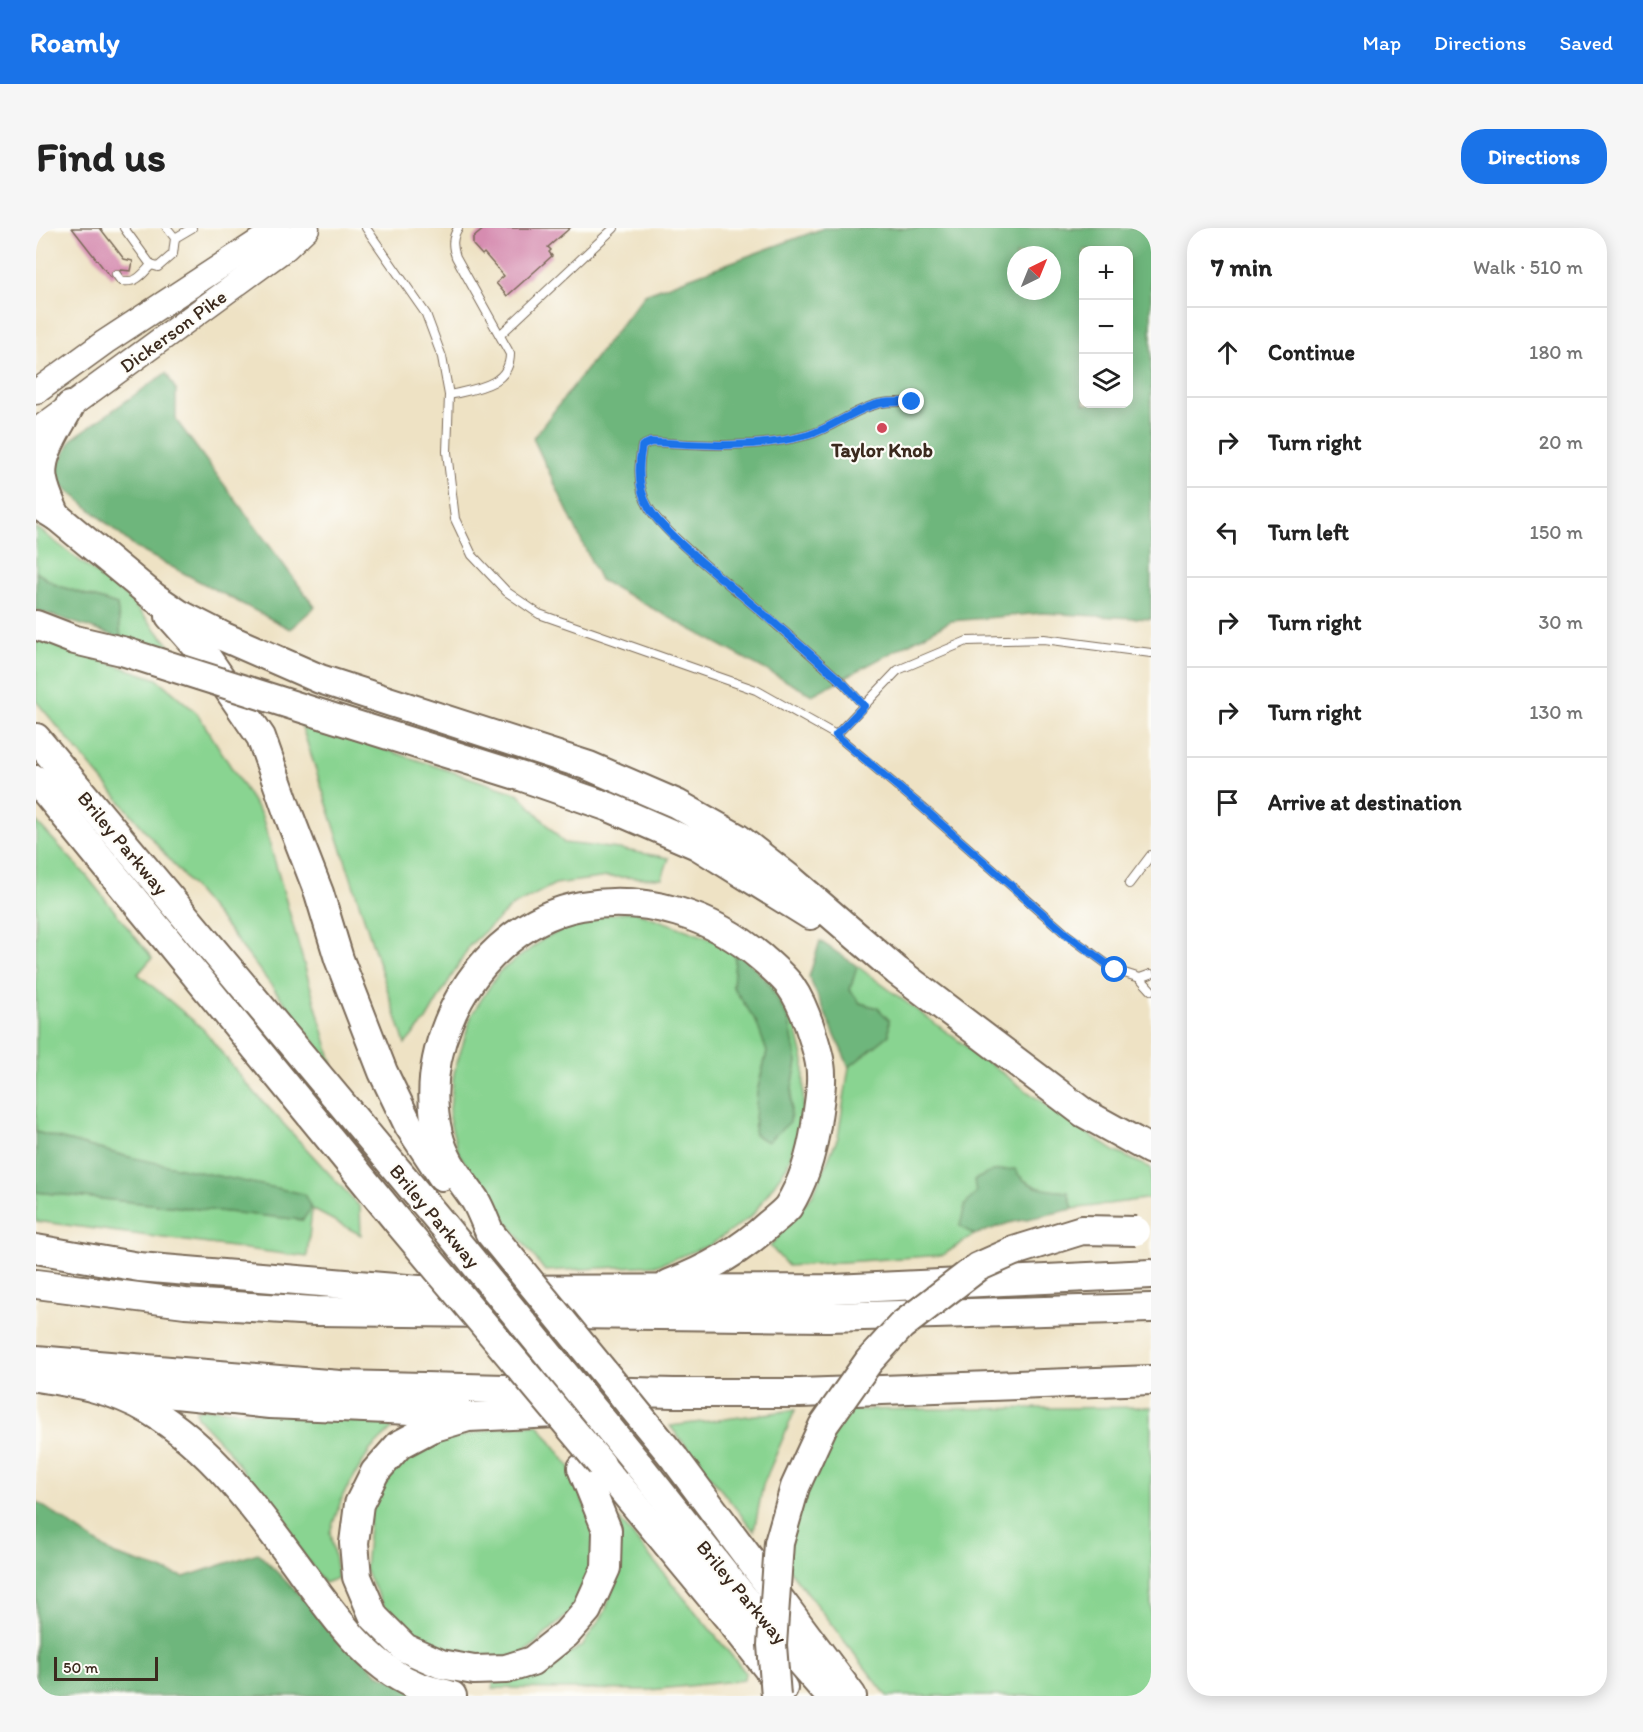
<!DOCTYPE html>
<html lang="en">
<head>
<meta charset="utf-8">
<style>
  body { margin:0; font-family:Itim,sans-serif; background:#f6f6f6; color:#222 }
  .controls { position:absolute; right:18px; top:18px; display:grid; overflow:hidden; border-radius:12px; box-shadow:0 3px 15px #0003 }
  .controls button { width:54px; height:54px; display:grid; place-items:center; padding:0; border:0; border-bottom:2px solid #e0e0e0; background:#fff; color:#222; font:30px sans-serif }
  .compass { position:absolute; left:971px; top:18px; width:54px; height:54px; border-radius:50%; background:#fff; box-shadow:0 3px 15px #0003; rotate:43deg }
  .scale { position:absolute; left:18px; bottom:15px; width:104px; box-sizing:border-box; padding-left:6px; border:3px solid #3b2a1e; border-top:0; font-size:16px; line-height:21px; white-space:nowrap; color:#3b2a1e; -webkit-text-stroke:4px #fdfcf7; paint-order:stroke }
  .stop { position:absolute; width:18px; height:18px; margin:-14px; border:4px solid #1a73e8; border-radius:50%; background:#fff }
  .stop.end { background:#1a73e8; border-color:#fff; box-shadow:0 2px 6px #0008 }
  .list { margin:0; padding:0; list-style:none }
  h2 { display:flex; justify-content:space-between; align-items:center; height:78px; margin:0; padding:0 24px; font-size:26px }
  h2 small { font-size:20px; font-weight:400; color:#767676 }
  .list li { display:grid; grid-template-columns:39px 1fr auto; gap:18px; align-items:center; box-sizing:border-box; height:90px; padding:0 24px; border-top:2px solid #e0e0e0 }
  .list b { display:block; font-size:22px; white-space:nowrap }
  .list em { font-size:20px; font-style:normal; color:#767676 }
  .icon { flex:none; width:33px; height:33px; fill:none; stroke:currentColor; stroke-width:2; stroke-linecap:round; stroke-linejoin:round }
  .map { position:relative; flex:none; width:1115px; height:1468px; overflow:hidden; border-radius:24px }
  header { display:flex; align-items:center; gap:36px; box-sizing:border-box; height:84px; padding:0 30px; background:#1a73e8; color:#fff }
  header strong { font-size:28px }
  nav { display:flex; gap:33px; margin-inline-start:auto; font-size:21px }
  .intro { display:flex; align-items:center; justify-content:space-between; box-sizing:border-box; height:144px; padding:0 36px }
  h1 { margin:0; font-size:42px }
  .button { padding:15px 27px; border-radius:24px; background:#1a73e8; color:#fff; font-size:21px; font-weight:700 }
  main { display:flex; gap:36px; padding:0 36px }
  aside { flex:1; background:#fff; border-radius:24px; box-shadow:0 3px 15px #0003 }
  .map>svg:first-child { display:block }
  .green { fill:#89d491; stroke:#627f58; stroke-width:1.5 }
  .forest { fill:#6eb67b; stroke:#54704c; stroke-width:1.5; fill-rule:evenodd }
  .building { fill:#d68cb0 }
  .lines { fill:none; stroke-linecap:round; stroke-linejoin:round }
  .service-casing { stroke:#7a6a58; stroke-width:10 }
  .primary-casing { stroke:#7a6a58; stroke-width:27 }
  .motorway-casing { stroke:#7a6a58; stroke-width:32 }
  .service { stroke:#fff; stroke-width:8 }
  .primary { stroke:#fff; stroke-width:24 }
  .motorway { stroke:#fff; stroke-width:28 }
  .motorway-bridge-casing { stroke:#7a6a58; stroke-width:32; stroke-linecap:butt }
  .motorway-bridge { stroke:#fff; stroke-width:28 }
  .route { stroke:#1a73e8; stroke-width:8 }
  .poi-dot { fill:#d1495b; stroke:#fdfcf7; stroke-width:2 }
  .labels { text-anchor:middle; stroke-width:4.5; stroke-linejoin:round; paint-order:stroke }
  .street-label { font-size:20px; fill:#3b2a1e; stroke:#fdfcf7 }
  .poi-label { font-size:20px; font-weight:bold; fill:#3b2a1e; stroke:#fdfcf7 }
</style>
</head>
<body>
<header>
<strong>Roamly</strong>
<nav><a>Map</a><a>Directions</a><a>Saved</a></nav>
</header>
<div class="intro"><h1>Find us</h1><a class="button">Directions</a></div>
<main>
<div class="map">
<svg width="1115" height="1468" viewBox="0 0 1115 1468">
  <rect width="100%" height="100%" fill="#fdfcf7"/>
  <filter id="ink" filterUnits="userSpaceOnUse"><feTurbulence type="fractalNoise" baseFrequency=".0167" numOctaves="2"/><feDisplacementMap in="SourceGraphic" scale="12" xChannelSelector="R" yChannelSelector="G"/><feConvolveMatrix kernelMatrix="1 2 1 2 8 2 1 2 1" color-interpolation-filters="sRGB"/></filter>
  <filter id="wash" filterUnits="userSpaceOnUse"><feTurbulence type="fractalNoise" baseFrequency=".008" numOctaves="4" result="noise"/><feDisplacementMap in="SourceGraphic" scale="24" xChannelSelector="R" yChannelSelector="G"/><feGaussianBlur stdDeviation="1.35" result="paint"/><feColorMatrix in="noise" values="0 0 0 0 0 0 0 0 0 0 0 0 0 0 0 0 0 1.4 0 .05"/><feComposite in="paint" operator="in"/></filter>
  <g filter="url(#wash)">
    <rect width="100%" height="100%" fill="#eee2c4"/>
    <g class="green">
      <path d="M0,299L92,370L144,429L85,410L81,377L20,357L0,344Z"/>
      <path d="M0,410L121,451L161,485L226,588L297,838L192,701L0,473Z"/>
      <path d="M264,493L483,566L528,615L583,621L633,630L626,650L571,649L519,656L475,679L434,717L390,792L369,816Z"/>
      <path d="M0,593L50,647L116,730L102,746L167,801L209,854L324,979L325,1007L276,981L271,1029L0,993V964L267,992L93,929L0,904Z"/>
      <path d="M598,683L700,720L697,759L721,793L731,824L721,864L754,894L756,859L761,834L730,752L733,749L757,787L768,834L767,893L751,938L716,988L674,1017L622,1037L509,1043L447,963L422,924L413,890L418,845L436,786L463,744L509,710L555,689Z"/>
      <path d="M821,738L1014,880L1080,924L1115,940V970L1037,981L1032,964L1006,962L983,949L940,965L924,997L938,1007L907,1027L752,1038L734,1018L777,966L802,909L813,839L853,807L842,780L824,775L814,762Z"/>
      <path d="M1115,1179V1439L1110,1468H851L751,1339L760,1277L806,1182Z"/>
      <path d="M168,1180L355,1195V1202L334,1222L307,1267L294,1304L302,1350L288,1355L191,1221L161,1189L160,1183Z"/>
      <path d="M759,1182L727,1257L718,1303L634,1198Z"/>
      <path d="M502,1196L534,1239L563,1315L546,1374L487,1426L441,1434L381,1414L356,1394L329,1342L335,1276L362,1238L399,1214L467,1199Z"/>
      <path d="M584,1292L709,1444L708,1452L614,1462L456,1460L458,1455L505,1443L546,1418L569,1384L583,1342Z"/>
    </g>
    <g class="forest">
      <path d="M788,0H1115V391L1007,385L915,393L776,467L564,352L497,210L609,66ZM1048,22H1092V176H1048ZM980,27H1016V63H980Z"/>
      <path d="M130,145L140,162V192L279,379L254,401L100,320L16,249L36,211Z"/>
      <path d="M0,344L20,357L81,377L85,410L0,382Z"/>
      <path d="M784,713L821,738L814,762L824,775L842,780L853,792V807L813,839L773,749Z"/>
      <path d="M700,720L730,752L753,793L761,834L756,859L754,894L731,914L718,906L721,864L731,824L720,793L697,759Z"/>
      <path d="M0,904L93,929L268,966L275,980L267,992L0,964Z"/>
      <path d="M979,941C989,961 1012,962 1032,964L1037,981L973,995L938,1007L924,998L929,977L940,965L938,952L957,943Z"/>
      <path d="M0,1273L79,1327L148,1349L222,1325L342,1446L398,1468H0Z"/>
    </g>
    <g id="blocks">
      <g class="building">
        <path d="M36,0H64L88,31L97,33L95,43L85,42L75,50Z"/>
        <path d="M449,0H534L512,19L515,22L513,24L516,28L471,68L460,55L468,48L448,25L446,27L437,17V10Z"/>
      </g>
    </g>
  </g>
  <g filter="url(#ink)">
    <use href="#blocks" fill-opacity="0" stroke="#7a6a58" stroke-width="1.5"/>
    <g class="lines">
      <g class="service-casing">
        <g id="service">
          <path d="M88,0L115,37L122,39L137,26L139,10L131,0"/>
          <path d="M330,0L390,86L406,129L413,167L411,224L419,291L436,327L471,364L503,386L720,462L800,507L886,579L1030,706L1079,742L1104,750L1115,762"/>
          <path d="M139,10L156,0"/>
          <path d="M80,46L85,53C101,55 105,48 115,37"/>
          <path d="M464,107L578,0"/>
          <path d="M413,167C438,161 474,158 474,126L420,29C416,18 416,10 422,0"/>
          <path d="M828,478L808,456C768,420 727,385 686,351C666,334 627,302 613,280C602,262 602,238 606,218L615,214C667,217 721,221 772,207C794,201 813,185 835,178C848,173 862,174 876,174"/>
          <path d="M800,507L862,442L931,413L1008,411L1115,425"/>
          <path d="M1093,656L1115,627"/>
          <path d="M1104,750L1115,746"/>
        </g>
      </g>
      <g class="primary-casing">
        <g id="primary">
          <path d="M0,164L69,114L243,0"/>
          <path d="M0,203L250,20L271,0"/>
        </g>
      </g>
      <g class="motorway-casing">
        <g id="motorway">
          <path d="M0,276L20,288L118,369L143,386L188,409L284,451L553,538L641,576L703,611L754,651L861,743L1048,885L1115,922"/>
          <path d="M20,288C15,276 9,264 7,252C2,227 23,199 34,178"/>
          <path d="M134,388L171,430L225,509L252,585L283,665L303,731L347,844L373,898L406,948"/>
          <path d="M0,397L39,412L86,423"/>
          <path d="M288,487L487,549L573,579L661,617L774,687"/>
          <path d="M0,510L407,997"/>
          <path d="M0,552L362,994"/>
          <path d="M454,1005C449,994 445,982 439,972C423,949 409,934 402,906C393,869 398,830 412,795C434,739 484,689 545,678C610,666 677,688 726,730C736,739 748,749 755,759C765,773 771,790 776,806C780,818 785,833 785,846C786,862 782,880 780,897C776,924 767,955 752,979C747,985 739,991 733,996C704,1023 670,1042 633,1056"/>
          <path d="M0,1021L103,1039L383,1062L798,1061L1115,1046"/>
          <path d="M0,1056L149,1075L279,1083L792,1089L1115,1080"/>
          <path d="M0,1132L304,1157L638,1165H764L1115,1152"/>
          <path d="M0,1149C40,1155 78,1161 113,1182C176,1220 220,1281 263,1340C292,1380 330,1436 377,1456C389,1462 403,1464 416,1468"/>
          <path d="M82,1160L234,1176L422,1184"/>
          <path d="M543,1184L432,1189L395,1200L363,1217L339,1244L323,1276L318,1315L321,1349L338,1389L369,1420L405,1436L438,1442L470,1441L496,1433L530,1406L551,1382L570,1340L571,1302L546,1240"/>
          <path d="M639,1231L816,1468"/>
          <path d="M565,1236L691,1388L747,1460"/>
          <path d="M602,1236L707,1369L794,1468"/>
        </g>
      </g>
      <use href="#service" class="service"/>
      <use href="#primary" class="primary"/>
      <use href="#motorway" class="motorway"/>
      <g class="motorway-bridge-casing">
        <g id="motorway-bridge">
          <path d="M86,423L288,487"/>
          <path d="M362,994L565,1236"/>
          <path d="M407,997L602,1236"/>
          <path d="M454,1005L639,1231"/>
          <path d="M740,1468L736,1417L743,1315L759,1259L787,1198L833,1133L865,1098L942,1039L978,1023L1046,1002L1100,1003"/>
        </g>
      </g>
      <use href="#motorway-bridge" class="motorway-bridge"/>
    </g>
  </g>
  <g class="lines" filter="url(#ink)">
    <path class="route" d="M876,174C862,174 848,173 835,178C813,185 794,201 772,207C721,221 667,217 615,214L606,218C602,238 602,262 613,280C626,302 666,334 686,351C727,385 768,420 808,456L828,478L800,507L886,579L1030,706L1079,742"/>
  </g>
  <circle class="poi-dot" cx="846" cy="200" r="6"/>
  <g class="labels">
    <g class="street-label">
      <text transform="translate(137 103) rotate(-36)" y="7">Dickerson Pike</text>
      <text transform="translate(87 615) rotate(50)" y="7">Briley Parkway</text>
      <text transform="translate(399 988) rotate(50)" y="7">Briley Parkway</text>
      <text transform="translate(706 1364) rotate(50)" y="7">Briley Parkway</text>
    </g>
    <g class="poi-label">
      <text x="846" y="229">Taylor Knob</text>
    </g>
  </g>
</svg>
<div class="controls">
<button>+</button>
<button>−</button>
<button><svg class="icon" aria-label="layers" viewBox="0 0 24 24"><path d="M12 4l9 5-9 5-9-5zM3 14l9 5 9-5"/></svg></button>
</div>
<svg class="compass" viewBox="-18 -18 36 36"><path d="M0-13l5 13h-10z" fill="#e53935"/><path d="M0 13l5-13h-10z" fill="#767676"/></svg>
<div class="scale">50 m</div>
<div class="stop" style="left:1079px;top:742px"></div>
<div class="stop end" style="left:876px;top:174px"></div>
</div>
<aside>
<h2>7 min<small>Walk · 510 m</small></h2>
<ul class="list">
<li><svg class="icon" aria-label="ahead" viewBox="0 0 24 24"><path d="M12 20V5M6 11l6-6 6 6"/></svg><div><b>Continue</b></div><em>180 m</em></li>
<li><svg class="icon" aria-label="right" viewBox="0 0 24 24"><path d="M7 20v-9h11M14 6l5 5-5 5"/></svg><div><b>Turn right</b></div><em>20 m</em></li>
<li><svg class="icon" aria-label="left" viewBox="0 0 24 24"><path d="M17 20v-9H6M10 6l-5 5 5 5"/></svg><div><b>Turn left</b></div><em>150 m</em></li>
<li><svg class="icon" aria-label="right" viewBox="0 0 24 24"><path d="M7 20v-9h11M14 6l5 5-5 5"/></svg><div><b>Turn right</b></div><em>30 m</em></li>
<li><svg class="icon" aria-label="right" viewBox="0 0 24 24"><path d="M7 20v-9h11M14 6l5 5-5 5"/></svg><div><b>Turn right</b></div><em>130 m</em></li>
<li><svg class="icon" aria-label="arrive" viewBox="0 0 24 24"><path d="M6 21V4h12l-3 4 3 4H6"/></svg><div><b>Arrive at destination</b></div></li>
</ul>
</aside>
</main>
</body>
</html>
